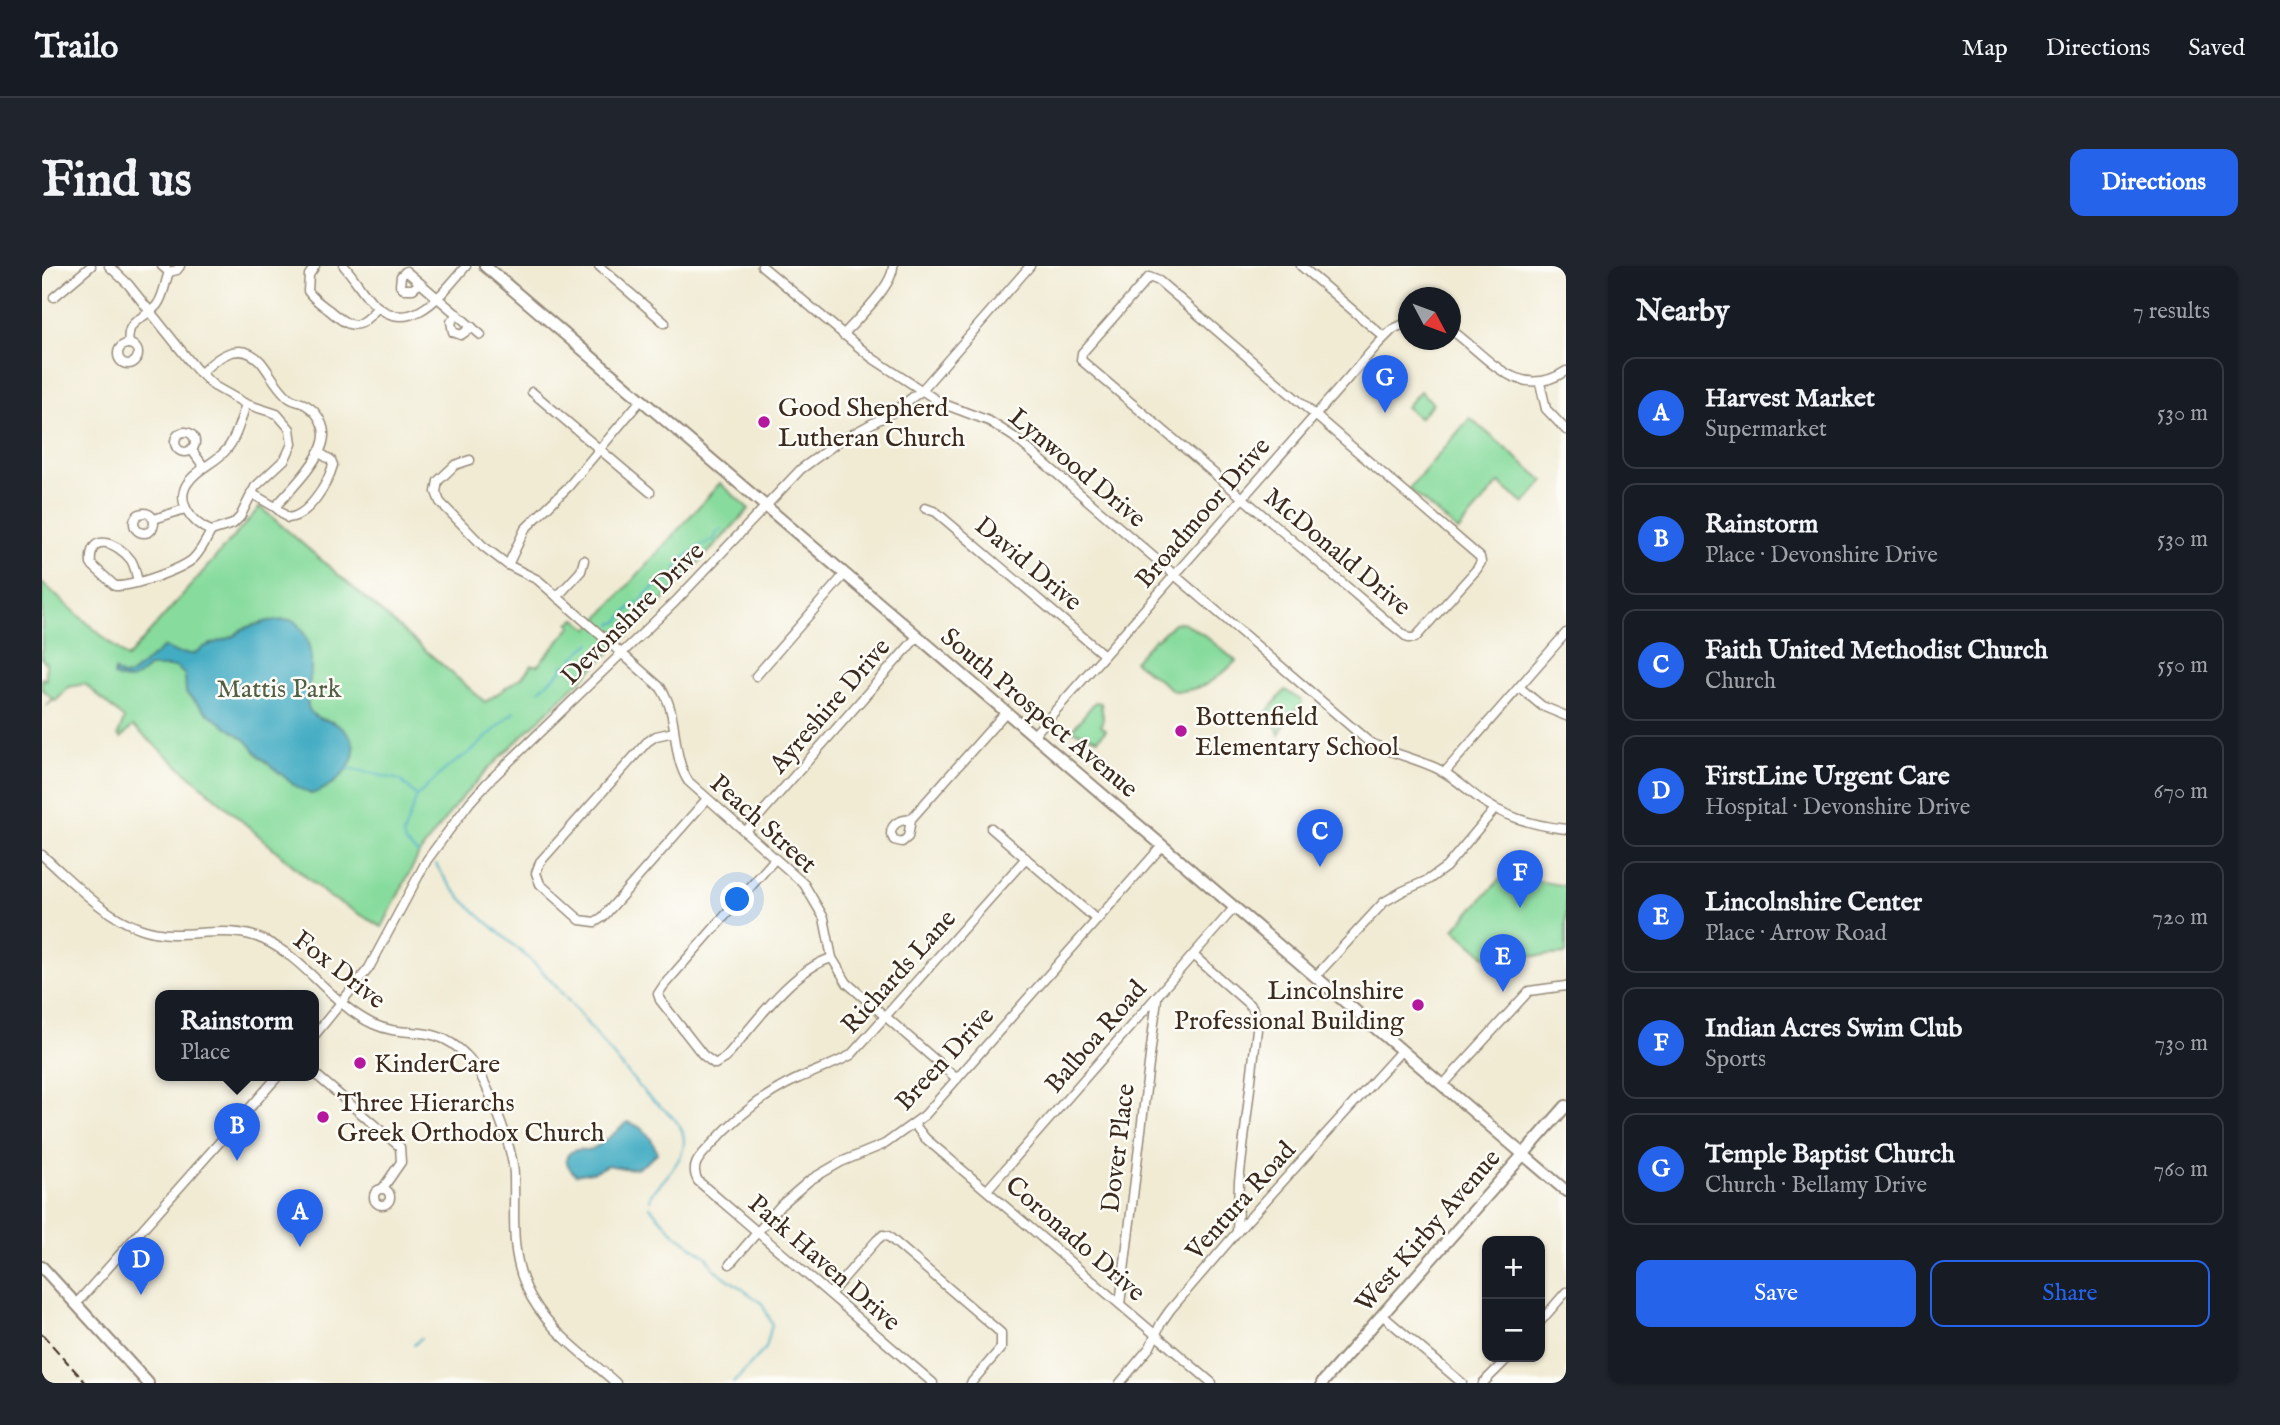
<!DOCTYPE html>
<html lang="en">
<head>
<meta charset="utf-8">
<style>
  body { margin:0; font-family:"IM FELL English",serif; background:#20242c; color:#f1f3f6 }
  .controls { position:absolute; right:21px; bottom:21px; display:grid; overflow:hidden; border-radius:14px; box-shadow:0 2px 5px #0004 }
  .controls button { width:63px; height:63px; display:grid; place-items:center; padding:0; border:0; border-bottom:2px solid #363941; background:#171b24; color:#f1f3f6; font:35px sans-serif }
  .compass { position:absolute; left:1356px; top:21px; width:63px; height:63px; border-radius:50%; background:#171b24; box-shadow:0 2px 5px #0004; rotate:131deg }
  .you { position:absolute; left:696px; top:634px; width:24px; height:24px; margin:-18px; border:5px solid #fff; border-radius:50%; background:#1a73e8; box-shadow:0 0 0 10px #1a73e833 }
  .badge { display:grid; place-items:center; width:46px; height:46px; border-radius:50%; background:#2563eb; color:#fff; font-size:23px; font-weight:700 }
  .pin { position:absolute; translate:-50% -58px; filter:drop-shadow(0 2px 4px #0008) }
  .pin::after { content:''; position:absolute; top:37px; width:24px; height:21px; background:inherit; clip-path:polygon(0 0,100% 0,50% 100%) }
  .popup { position:absolute; left:113px; top:724px; width:164px; height:91px; box-sizing:border-box; display:grid; place-content:center; border-radius:14px; background:#171b24; filter:drop-shadow(0 2px 5px #0005); font-size:23px; white-space:nowrap; color:#9ea1a6 }
  .popup b { font-size:26px; color:#f1f3f6 }
  .popup::after { content:''; position:absolute; left:50%; top:100%; margin-left:-14px; border:14px solid transparent; border-top-color:#171b24 }
  .list { margin:0; padding:0; list-style:none }
  h2 { display:flex; justify-content:space-between; align-items:center; height:91px; margin:0; padding:0 28px; font-size:30px }
  h2 small { font-size:23px; font-weight:400; color:#9ea1a6 }
  .list li { display:grid; grid-template-columns:46px 1fr auto; gap:21px; align-items:center; box-sizing:border-box; height:112px; margin:0 14px 14px; padding:0 14px; border:2px solid #363941; border-radius:14px }
  .list b { display:block; font-size:26px; white-space:nowrap }
  .list p { margin:0; font-size:23px; white-space:nowrap; color:#9ea1a6 }
  .list em { font-size:23px; font-style:normal; color:#9ea1a6 }
  .actions { display:flex; gap:14px; padding:21px 28px }
  .actions a { flex:1; padding:16px 0; border:2px solid #2563eb; border-radius:14px; text-align:center; font-size:24px; color:#2563eb }
  .actions .main { background:#2563eb; color:#fff }
  .map { position:relative; flex:none; width:1524px; height:1117px; overflow:hidden; border-radius:14px }
  header { display:flex; align-items:center; gap:42px; box-sizing:border-box; height:98px; padding:0 35px; background:#171b24; border-bottom:2px solid #363941 }
  header strong { font-size:33px }
  nav { display:flex; gap:38px; margin-inline-start:auto; font-size:24px }
  .intro { display:flex; align-items:center; justify-content:space-between; box-sizing:border-box; height:168px; padding:0 42px }
  h1 { margin:0; font-size:49px }
  .button { padding:18px 32px; border-radius:14px; background:#2563eb; color:#fff; font-size:24px; font-weight:700 }
  main { display:flex; gap:42px; padding:0 42px }
  aside { flex:1; background:#171b24; border-radius:14px; box-shadow:0 2px 5px #0004 }
  .map>svg:first-child { display:block }
  .green { fill:#87db9d; stroke:#61825e; stroke-width:2 }
  .water { fill:#43acc3; stroke:#3f6b70; stroke-width:2 }
  .lines { fill:none; stroke-linecap:round; stroke-linejoin:round }
  .stream { stroke:#43acc3; stroke-width:2 }
  .minor-casing { stroke:#968a79; stroke-width:11 }
  .major-casing { stroke:#968a79; stroke-width:14 }
  .minor { stroke:#fff; stroke-width:8 }
  .major { stroke:#fff; stroke-width:10 }
  .rail { stroke:#3b2a1e; stroke-width:2; stroke-dasharray:10 5; stroke-linecap:butt }
  .poi-dot { fill:#b5179e; stroke:#fdfcf7; stroke-width:2.5 }
  .labels { text-anchor:middle; stroke-width:5; stroke-linejoin:round; paint-order:stroke }
  .poi-label { font-size:26px; fill:#3b2a1e; stroke:#fdfcf7; text-anchor:start }
  .street-label { font-size:26px; fill:#3b2a1e; stroke:#fdfcf7 }
  .park-label { font-size:26px; fill:#525f44; stroke:#fdfcf7 }
</style>
</head>
<body>
<header>
<strong>Trailo</strong>
<nav><a>Map</a><a>Directions</a><a>Saved</a></nav>
</header>
<div class="intro"><h1>Find us</h1><a class="button">Directions</a></div>
<main>
<div class="map">
<svg width="1524" height="1117" viewBox="0 0 1524 1117">
  <rect width="100%" height="100%" fill="#fdfcf7"/>
  <filter id="ink" filterUnits="userSpaceOnUse"><feTurbulence type="fractalNoise" baseFrequency=".0143" numOctaves="2"/><feDisplacementMap in="SourceGraphic" scale="14" xChannelSelector="R" yChannelSelector="G"/><feConvolveMatrix kernelMatrix="1 2 1 2 8 2 1 2 1" color-interpolation-filters="sRGB"/></filter>
  <filter id="wash" filterUnits="userSpaceOnUse"><feTurbulence type="fractalNoise" baseFrequency=".00686" numOctaves="4" result="noise"/><feDisplacementMap in="SourceGraphic" scale="28" xChannelSelector="R" yChannelSelector="G"/><feGaussianBlur stdDeviation="1.57" result="paint"/><feColorMatrix in="noise" values="0 0 0 0 0 0 0 0 0 0 0 0 0 0 0 0 0 1.4 0 .05"/><feComposite in="paint" operator="in"/></filter>
  <g filter="url(#wash)">
    <rect width="100%" height="100%" fill="#f1ebd4"/>
    <g class="green">
      <path d="M1378,125L1391,137L1377,152L1364,141Z"/>
      <path d="M1428,152L1502,215L1482,238L1457,217L1416,265L1367,223Z"/>
      <path d="M678,217L707,243L621,335L447,502L416,536L377,588L340,661L286,630L91,460L79,472L76,469L82,453L43,418L27,421L14,435L12,434L4,440L11,433L0,423V412L4,414V397L0,393V317L85,392L218,241L443,436L480,411L490,399H496L530,360L527,357L534,353L547,363Z"/>
      <path d="M1141,356L1162,369L1194,395C1176,413 1158,426 1132,425L1092,395L1113,372L1115,373L1132,357Z"/>
      <path d="M1243,424L1260,435V438L1247,449L1237,469L1234,460L1229,458L1224,447Z"/>
      <path d="M1053,436L1059,437L1061,452L1059,460L1064,464L1056,473L1030,464Z"/>
      <path d="M1462,609L1524,620V688L1446,693L1412,663Z"/>
    </g>
    <g class="water">
      <path d="M251,354C268,369 271,391 268,413C266,423 263,437 268,445C273,454 288,453 296,459C333,483 298,520 269,528L256,522L218,491L205,475L168,449L144,427L143,409L134,401H107C93,413 90,418 72,410L73,405L80,410L88,409L122,381L135,387L151,388L164,380L192,370L200,363L226,355Z"/>
      <path d="M586,856C602,861 610,871 615,887C596,907 590,904 565,899L554,905L534,909C525,901 518,889 534,884C539,883 545,885 550,883C563,877 575,864 586,856Z"/>
    </g>
    <g class="lines">
      <g class="stream">
        <path d="M570,358L576,356L589,341L601,334L603,329L618,316L627,314L636,306L634,302C644,289 656,279 672,274L675,266L680,263"/>
        <path d="M497,424L520,404L521,400L531,396L532,391L549,377"/>
        <path d="M306,502L358,514L375,530"/>
        <path d="M377,588L363,577L361,569L375,530L406,501L431,484L472,446"/>
        <path d="M394,598C413,636 468,673 499,704C536,743 567,787 603,827C617,842 642,853 642,875C643,893 620,916 609,928L608,934"/>
        <path d="M607,940L632,967L666,992L672,1003L720,1037L730,1058L724,1082L691,1117"/>
        <path d="M372,1079L379,1072"/>
      </g>
    </g>
  </g>
  <g filter="url(#ink)">
    <g class="lines">
      <g class="minor-casing">
        <g id="minor">
          <path d="M67,0L86,18L154,103L172,120L204,138L235,148L248,163L250,178L243,193L213,221L198,251L191,258L169,265C149,257 131,233 148,214C158,201 175,196 185,183C195,171 199,152 204,138"/>
          <path d="M120,0L127,6L135,4L138,0"/>
          <path d="M273,0L267,9L266,25C271,33 279,38 287,44C310,64 316,64 336,41"/>
          <path d="M302,0C312,11 319,24 329,35C367,74 400,28 424,0"/>
          <path d="M557,0L623,57"/>
          <path d="M720,0L830,92L899,137L947,155L972,171L1327,476C1349,488 1375,492 1398,504C1414,512 1427,526 1442,536C1466,552 1495,560 1524,563"/>
          <path d="M1259,0L1342,71"/>
          <path d="M364,5L378,17L371,23H362L358,19L359,10Z"/>
          <path d="M1107,11L1117,15L1438,291L1439,296L1435,303L1373,372H1366L1345,355L1039,94L1040,87Z"/>
          <path d="M378,17L439,69"/>
          <path d="M12,31L49,0"/>
          <path d="M415,48L409,56L411,66L419,69L430,61"/>
          <path d="M1408,63C1445,89 1475,137 1524,105"/>
          <path d="M801,69C815,53 851,20 851,0"/>
          <path d="M87,78C83,52 103,54 115,39C122,30 123,16 127,6"/>
          <circle cx="86" cy="88" r="10"/>
          <path d="M159,107C175,91 198,73 219,96C228,107 234,120 245,130C250,136 258,135 264,139C276,146 285,162 281,176C277,195 247,226 233,241"/>
          <path d="M1498,117L1504,143L1524,164"/>
          <path d="M490,126L608,226"/>
          <circle cx="143" cy="176" r="10"/>
          <path d="M149,183L162,201"/>
          <path d="M428,194L413,199L396,215L394,226L398,236L441,280L466,299L496,314L619,422C638,451 628,486 646,515L762,618L782,652L790,692L805,717L915,813"/>
          <path d="M209,227L233,241L246,252C267,250 286,217 291,199L289,194L276,186"/>
          <path d="M883,242L894,246L1062,389"/>
          <circle cx="102" cy="257" r="10"/>
          <path d="M112,253L143,243"/>
          <path d="M466,299L483,263L526,221L599,134"/>
          <path d="M96,315C94,309 93,300 89,294C76,277 46,264 49,298L73,320C90,321 138,304 151,293C159,285 164,275 169,265"/>
          <path d="M515,331L539,305L542,294"/>
          <path d="M714,410L802,309"/>
          <path d="M1477,421L1500,440L1524,450"/>
          <path d="M632,466L614,470L605,476L498,596L494,607L498,618L538,654L553,656L561,651L664,534"/>
          <path d="M991,470L1336,78L1351,63L1366,56"/>
          <path d="M1403,506L1524,367"/>
          <path d="M869,553L963,447"/>
          <path d="M869,553L866,571L860,576L852,574L849,568C849,556 860,554 869,553Z"/>
          <path d="M949,562L1055,654"/>
          <path d="M703,566L875,371"/>
          <path d="M0,589C38,622 74,666 128,668C159,669 192,660 222,674C264,693 289,738 331,758C365,774 390,755 424,789C444,808 472,884 472,911C473,949 468,985 484,1021C502,1062 542,1088 574,1117"/>
          <path d="M733,593L622,719L616,728L618,734L661,789L673,798L683,792C711,760 750,703 790,692"/>
          <path d="M1152,690L1210,741L1216,755L1197,915L1195,966"/>
          <path d="M1273,711L1342,636L1361,625L1386,614L1404,601L1453,543"/>
          <path d="M272,770L327,702L385,594L428,536L445,517L633,336L759,203L796,176L851,146L879,125L988,0"/>
          <path d="M272,807L358,881L359,896L341,922"/>
          <path d="M1400,820L1487,725L1524,720"/>
          <path d="M872,858L883,872L1170,1117"/>
          <circle cx="340" cy="931" r="8"/>
          <path d="M945,924L1192,642"/>
          <path d="M688,998L739,939L768,914L799,896L843,878L883,849L1120,580"/>
          <path d="M788,1028L835,974L841,969L846,970L959,1067V1082L929,1117"/>
          <path d="M34,1038L237,809"/>
          <path d="M1078,1038L1115,732"/>
          <path d="M1340,1049L1420,1117"/>
          <path d="M1498,1056L1524,1026"/>
          <path d="M891,1117L656,915C647,899 659,890 669,879C694,851 721,829 755,813C773,805 791,799 809,789L984,592"/>
          <path d="M1078,1117L1108,1081L1119,1057L1128,1044L1195,966L1359,785"/>
          <path d="M1441,1117L1467,1091"/>
        </g>
      </g>
      <g class="major-casing">
        <g id="major">
          <path d="M443,0L1524,925"/>
          <path d="M0,1001L106,1117"/>
          <path d="M1280,1117L1524,840"/>
        </g>
      </g>
      <use href="#minor" class="minor"/>
      <use href="#major" class="major"/>
      <path class="rail" d="M0,1068L44,1117"/>
    </g>
  </g>
  <g class="poi-dot">
    <circle cx="722" cy="156" r="7"/>
    <circle cx="1139" cy="465" r="7"/>
    <circle cx="1376" cy="739" r="7"/>
    <circle cx="318" cy="797" r="7"/>
    <circle cx="281" cy="851" r="7"/>
  </g>
  <g class="labels">
    <g class="poi-label">
      <text x="736" y="150">Good Shepherd<tspan x="736" dy="30">Lutheran Church</tspan></text>
      <text x="1153" y="459">Bottenfield<tspan x="1153" dy="30">Elementary School</tspan></text>
      <text x="1362" y="733" text-anchor="end">Lincolnshire<tspan x="1362" dy="30">Professional Building</tspan></text>
      <text x="332" y="806">KinderCare</text>
      <text x="295" y="845">Three Hierarchs<tspan x="295" dy="30">Greek Orthodox Church</tspan></text>
    </g>
    <g class="street-label">
      <text transform="translate(1036 201) rotate(40)" y="9">Lynwood Drive</text>
      <text transform="translate(1160 246) rotate(-49)" y="9">Broadmoor Drive</text>
      <text transform="translate(1296 285) rotate(40)" y="9">McDonald Drive</text>
      <text transform="translate(987 297) rotate(40)" y="9">David Drive</text>
      <text transform="translate(590 347) rotate(-45)" y="9">Devonshire Drive</text>
      <text transform="translate(787 439) rotate(-49)" y="9">Ayreshire Drive</text>
      <text transform="translate(998 446) rotate(40)" y="9">South Prospect Avenue</text>
      <text transform="translate(722 557) rotate(42)" y="9">Peach Street</text>
      <text transform="translate(298 703) rotate(38)" y="9">Fox Drive</text>
      <text transform="translate(856 705) rotate(-48)" y="9">Richards Lane</text>
      <text transform="translate(1053 770) rotate(-49)" y="9">Balboa Road</text>
      <text transform="translate(902 792) rotate(-47)" y="9">Breen Drive</text>
      <text transform="translate(1075 882) rotate(-83)" y="9">Dover Place</text>
      <text transform="translate(1198 934) rotate(-48)" y="9">Ventura Road</text>
      <text transform="translate(1385 964) rotate(-49)" y="9">West Kirby Avenue</text>
      <text transform="translate(1034 972) rotate(41)" y="9">Coronado Drive</text>
      <text transform="translate(783 996) rotate(41)" y="9">Park Haven Drive</text>
    </g>
    <g class="park-label">
      <text x="237" y="431">Mattis Park</text>
    </g>
  </g>
</svg>
<div class="controls">
<button>+</button>
<button>−</button>
</div>
<svg class="compass" viewBox="-18 -18 36 36"><path d="M0-13l5 13h-10z" fill="#e53935"/><path d="M0 13l5-13h-10z" fill="#9ea1a6"/></svg>
<div class="you"></div>
<div class="pin badge" style="left:258px;top:981px">A</div>
<div class="pin badge" style="left:195px;top:895px">B</div>
<div class="popup"><b>Rainstorm</b>Place</div>
<div class="pin badge" style="left:1278px;top:601px">C</div>
<div class="pin badge" style="left:99px;top:1029px">D</div>
<div class="pin badge" style="left:1461px;top:726px">E</div>
<div class="pin badge" style="left:1478px;top:642px">F</div>
<div class="pin badge" style="left:1343px;top:147px">G</div>
</div>
<aside>
<h2>Nearby<small>7 results</small></h2>
<ul class="list">
<li><span class="badge">A</span><div><b>Harvest Market</b><p>Supermarket</p></div><em>530 m</em></li>
<li><span class="badge">B</span><div><b>Rainstorm</b><p>Place · Devonshire Drive</p></div><em>530 m</em></li>
<li><span class="badge">C</span><div><b>Faith United Methodist Church</b><p>Church</p></div><em>550 m</em></li>
<li><span class="badge">D</span><div><b>FirstLine Urgent Care</b><p>Hospital · Devonshire Drive</p></div><em>670 m</em></li>
<li><span class="badge">E</span><div><b>Lincolnshire Center</b><p>Place · Arrow Road</p></div><em>720 m</em></li>
<li><span class="badge">F</span><div><b>Indian Acres Swim Club</b><p>Sports</p></div><em>730 m</em></li>
<li><span class="badge">G</span><div><b>Temple Baptist Church</b><p>Church · Bellamy Drive</p></div><em>760 m</em></li>
</ul>
<div class="actions"><a class="main">Save</a><a>Share</a></div>
</aside>
</main>
</body>
</html>
